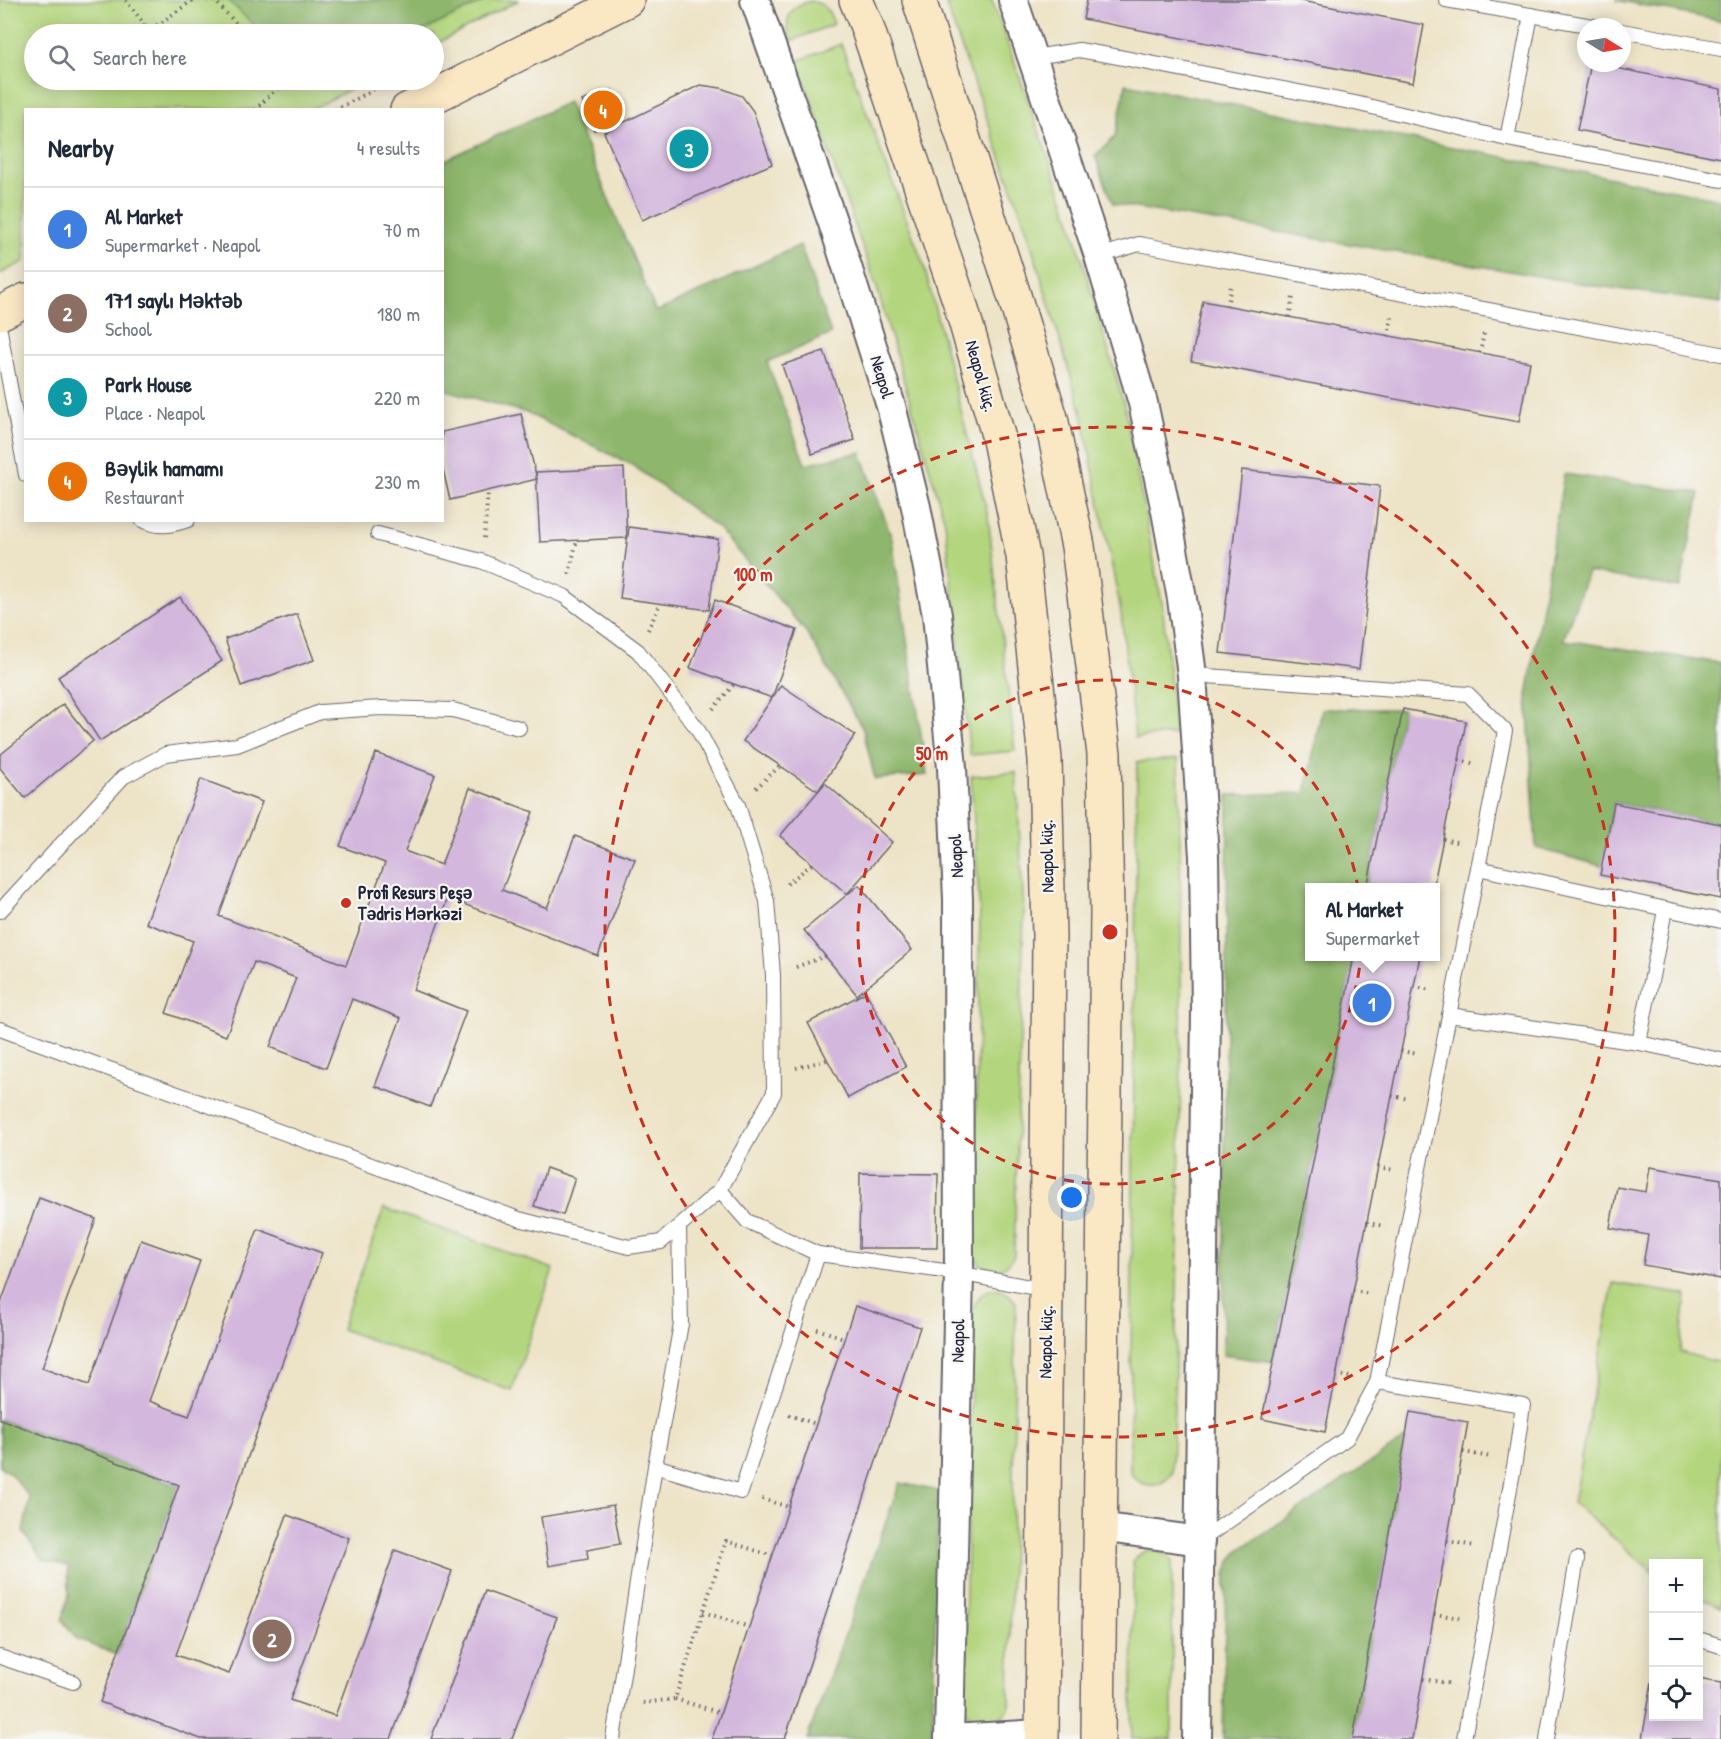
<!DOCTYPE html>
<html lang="en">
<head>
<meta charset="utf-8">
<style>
  body { margin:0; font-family:"Patrick Hand",sans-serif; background:#f2f2f3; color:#1f2937 }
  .controls { position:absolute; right:18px; bottom:18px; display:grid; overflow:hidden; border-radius:0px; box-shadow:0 3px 15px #0003 }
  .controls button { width:54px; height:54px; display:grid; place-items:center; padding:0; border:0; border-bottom:2px solid #e0e1e3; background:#fff; color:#1f2937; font:30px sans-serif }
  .compass { position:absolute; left:1577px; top:18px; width:54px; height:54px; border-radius:50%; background:#fff; box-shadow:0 3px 15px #0003; rotate:101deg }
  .you { position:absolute; left:1072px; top:1198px; width:21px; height:21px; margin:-15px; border:4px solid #fff; border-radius:50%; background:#1a73e8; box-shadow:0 0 0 9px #1a73e833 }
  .badge { display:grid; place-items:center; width:39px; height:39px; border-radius:50%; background:#2563eb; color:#fff; font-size:20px; font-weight:700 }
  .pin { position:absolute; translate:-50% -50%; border:3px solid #fff; box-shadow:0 2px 6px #0006 }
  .popup { position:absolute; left:1305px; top:883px; width:135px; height:78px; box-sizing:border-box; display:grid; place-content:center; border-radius:0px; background:#fff; filter:drop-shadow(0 2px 4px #0005); font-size:20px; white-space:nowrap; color:#747a83 }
  .popup b { font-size:22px; color:#1f2937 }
  .popup::after { content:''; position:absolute; left:50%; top:100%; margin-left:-12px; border:12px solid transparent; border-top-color:#fff }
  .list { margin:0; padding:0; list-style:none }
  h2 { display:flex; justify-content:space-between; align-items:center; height:78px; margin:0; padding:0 24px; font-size:26px }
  h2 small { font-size:20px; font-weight:400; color:#747a83 }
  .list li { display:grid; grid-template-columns:39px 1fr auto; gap:18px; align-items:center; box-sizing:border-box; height:84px; padding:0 24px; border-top:2px solid #e0e1e3 }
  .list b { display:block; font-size:22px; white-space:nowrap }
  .list p { margin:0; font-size:20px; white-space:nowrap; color:#747a83 }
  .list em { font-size:20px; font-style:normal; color:#747a83 }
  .icon { flex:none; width:33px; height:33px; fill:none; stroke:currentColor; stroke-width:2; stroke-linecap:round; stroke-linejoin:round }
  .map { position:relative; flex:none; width:1721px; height:1739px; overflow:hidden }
  .search { position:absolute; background:#fff; box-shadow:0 3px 15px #0003; left:24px; top:24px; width:420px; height:66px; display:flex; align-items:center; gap:15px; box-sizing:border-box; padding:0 21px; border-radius:33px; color:#747a83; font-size:22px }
  .panel { position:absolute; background:#fff; box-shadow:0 3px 15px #0003; left:24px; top:108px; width:420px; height:414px; border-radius:0px }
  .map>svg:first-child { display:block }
  .green { fill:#b3d57d; stroke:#6a7c5c; stroke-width:1.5 }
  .forest { fill:#8eb66c; stroke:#586c54; stroke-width:1.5 }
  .building { fill:#d3b7dd }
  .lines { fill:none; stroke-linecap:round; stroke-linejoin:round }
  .lane-casing { stroke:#69666c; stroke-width:16 }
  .street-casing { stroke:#69666c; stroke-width:32 }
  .secondary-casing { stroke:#69666c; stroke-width:36 }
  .path { stroke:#69666c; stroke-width:4; stroke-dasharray:1.5 4.5; stroke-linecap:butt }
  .lane { stroke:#fff; stroke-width:14 }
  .street { stroke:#fff; stroke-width:28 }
  .secondary { stroke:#fae7c3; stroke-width:33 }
  .ring { fill:none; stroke:#c8321e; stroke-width:3; stroke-dasharray:10 8 }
  .poi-dot { fill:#c8321e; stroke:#f6f6f2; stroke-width:2 }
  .labels { text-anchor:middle; stroke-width:4.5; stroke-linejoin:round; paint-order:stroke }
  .street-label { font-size:18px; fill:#22223b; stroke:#f6f6f2 }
  .poi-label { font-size:18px; font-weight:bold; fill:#22223b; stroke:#f6f6f2; text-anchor:start }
  .centre { fill:#c8321e; stroke:#f6f6f2; stroke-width:3 }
  .ring-label { font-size:18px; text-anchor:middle; font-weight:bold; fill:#c8321e; stroke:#f6f6f2; stroke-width:4.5; stroke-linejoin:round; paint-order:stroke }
</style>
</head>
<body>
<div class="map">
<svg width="1721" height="1739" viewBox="0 0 1721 1739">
  <rect width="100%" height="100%" fill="#f6f6f2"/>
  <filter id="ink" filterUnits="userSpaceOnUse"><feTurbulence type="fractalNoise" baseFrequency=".0167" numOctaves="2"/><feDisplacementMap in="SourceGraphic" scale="12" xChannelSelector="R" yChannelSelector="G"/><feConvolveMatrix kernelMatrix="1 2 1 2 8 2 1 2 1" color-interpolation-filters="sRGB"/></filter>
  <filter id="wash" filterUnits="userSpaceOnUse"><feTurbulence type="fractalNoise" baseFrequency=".008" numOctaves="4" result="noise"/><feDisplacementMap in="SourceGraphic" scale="24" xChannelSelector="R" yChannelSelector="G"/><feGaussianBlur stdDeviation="1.35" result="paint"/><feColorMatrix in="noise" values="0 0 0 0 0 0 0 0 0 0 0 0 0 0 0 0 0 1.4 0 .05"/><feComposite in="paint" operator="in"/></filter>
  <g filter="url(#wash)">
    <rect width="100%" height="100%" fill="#ede3c6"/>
    <g class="green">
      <path d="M0,0H519L434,45V34H34V80H368L312,109L26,110L25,261L0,274Z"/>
      <path d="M963,0H992L1069,215L1124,404L1162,603L1176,734L1135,738L1121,612L1082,414L1026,227L946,5Z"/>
      <path d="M811,1C826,4 829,10 834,24L791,41C783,20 788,6 811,1Z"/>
      <path d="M841,44L924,266L988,516L1015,751L970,755L945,522L876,285L797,61Z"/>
      <path d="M1178,759C1185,996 1179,1236 1172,1473C1160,1490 1141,1489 1130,1472L1137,762Z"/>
      <path d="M1016,772L1024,911L1014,1255C1004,1278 975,1274 973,1248L980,915L971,776Z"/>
      <path d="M384,1208L553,1269L512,1391L341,1329Z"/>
      <path d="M1613,1283L1686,1295L1680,1352L1721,1363V1607L1699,1596L1698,1564H1654L1653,1572L1573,1503Z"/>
      <path d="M992,1289C1004,1290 1009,1293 1016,1303L1009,1709C995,1728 976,1726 963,1708L973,1309C977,1298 981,1293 992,1289Z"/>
      <path d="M1153,1549L1167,1555L1172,1561V1739H1132L1133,1562C1138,1554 1143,1551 1153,1549Z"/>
    </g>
    <g class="forest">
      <path d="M228,0H487L417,34H263Z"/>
      <path d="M1616,0H1721V21Z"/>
      <path d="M1126,84L1721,199V303L1597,286L1113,204L1095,156L1115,137Z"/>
      <path d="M568,102L656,312L800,245L831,334L767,362L805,464L861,452L892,539L927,775L875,779L863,729L807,633L718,528L632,465L527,413L443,389V161Z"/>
      <path d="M1564,474L1700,493L1680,588L1588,572L1563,640L1721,663V824L1614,803L1602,866L1536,848L1527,696Z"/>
      <path d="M1322,709H1403L1367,887L1309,888V956L1354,957L1273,1362L1223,1355L1228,795L1305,793Z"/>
      <path d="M0,1419L179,1485L117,1655L77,1639L62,1620L69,1594L68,1566L43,1560L23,1532L30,1498L11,1474L0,1466Z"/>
      <path d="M1406,1438L1353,1739H1223L1226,1575L1230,1563L1239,1550Z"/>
      <path d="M900,1483L939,1491L932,1739H807Z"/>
    </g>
    <g id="blocks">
      <g class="building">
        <path d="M1087,0H1296L1424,25L1413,83L1083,19Z"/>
        <path d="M1591,63L1721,89V158L1577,130Z"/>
        <path d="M700,85L721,88L742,96L753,111L772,164L642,220L604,132Z"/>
        <path d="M612,90L623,118L594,130L582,101Z"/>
        <path d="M1203,301L1530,362L1519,422L1191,361Z"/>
        <path d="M824,351L855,440L812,454L782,365Z"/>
        <path d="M521,414L537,479L450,500L442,465V432Z"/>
        <path d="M624,468L627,538L540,542L536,472Z"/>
        <path d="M1242,470L1380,486L1359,669L1220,653Z"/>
        <path d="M629,527L718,539L709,610L620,598Z"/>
        <path d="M180,597L222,661L100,741L58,677Z"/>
        <path d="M715,600L797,630L772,698L690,668Z"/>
        <path d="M297,614L314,660L241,686L225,639Z"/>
        <path d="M781,685L855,735L818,791L743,741Z"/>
        <path d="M63,704L93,741L25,798L0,768V755Z"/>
        <path d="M1403,709L1466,721L1459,760L1433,888H1367Z"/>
        <path d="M376,753L435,775L405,851L441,865L470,788L533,812L502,890L547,908L575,836L635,859L598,956L448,898L413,990L466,1011L430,1107L375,1086L401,1018L352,999L326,1068L270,1047L296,978L254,962L226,1036L166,1013L193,941L146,923L201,779L262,802L219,916L346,965L385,863L340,846Z"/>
        <path d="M825,783L892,842L847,894L780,836Z"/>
        <path d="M1614,803L1721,824V899L1600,875Z"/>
        <path d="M859,885L912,950L857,995L804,930Z"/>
        <path d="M1354,956H1420L1325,1432L1262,1419Z"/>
        <path d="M866,992L906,1067L848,1098L808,1023Z"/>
        <path d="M1650,1167L1721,1179V1279L1643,1265L1648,1235L1610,1228L1617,1187L1646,1192Z"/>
        <path d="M546,1168L575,1178L563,1215L534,1206Z"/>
        <path d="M860,1173L938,1174L937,1248H859Z"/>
        <path d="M39,1198L96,1219L42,1368L89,1385L141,1240L200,1261L149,1401L189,1416L258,1229L322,1253L176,1655L229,1674L287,1515L349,1538L290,1700L335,1716L395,1550L452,1571L391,1739H201L100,1702L179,1485L0,1419V1306Z"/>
        <path d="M855,1306L920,1327L785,1739H712Z"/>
        <path d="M1410,1412L1468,1422L1447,1541L1412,1739H1353Z"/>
        <path d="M613,1505L620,1544L587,1550L588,1559L549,1566L541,1517Z"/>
        <path d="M485,1591L557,1617L512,1739H431Z"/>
        <path d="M1698,1679L1721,1683V1739H1642L1652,1682L1654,1716H1698Z"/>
      </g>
    </g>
  </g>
  <g filter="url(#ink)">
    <use href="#blocks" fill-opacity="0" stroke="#69666c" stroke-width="1.5"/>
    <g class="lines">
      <g class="lane-casing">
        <g id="lane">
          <path d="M1446,0L1598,27"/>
          <path d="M1622,31L1721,49"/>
          <path d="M1034,57L1079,50L1108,55L1355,103L1507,139L1721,180"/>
          <path d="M1507,139L1531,15"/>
          <path d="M1099,256L1139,244L1721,354"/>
          <path d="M0,331L26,475"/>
          <path d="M142,520C158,528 171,526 188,520"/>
          <path d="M378,534L481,561L564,596L638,651L697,728L738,805L767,901L773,975L774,1093L720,1190L747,1221L818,1254"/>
          <path d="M1192,675L1468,694L1505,731L1478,868L1721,921"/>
          <path d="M1665,910L1639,1043L1721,1060"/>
          <path d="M0,911L123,777L166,754L237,745L320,712L381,708L453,710L519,728"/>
          <path d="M1449,1015L1639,1043"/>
          <path d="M0,1029L519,1219L629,1247L661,1242L720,1190"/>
          <path d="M655,1466L681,1324L679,1227"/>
          <path d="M1200,1541L1347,1438L1377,1382"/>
          <path d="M1698,1639L1721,1646"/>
          <path d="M0,1657L73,1682"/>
          <path d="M613,1739L655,1466L741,1492L818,1254L959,1273L1045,1290"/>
          <path d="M1464,1739L1515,1461L1523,1405L1377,1382L1478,868"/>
          <path d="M1547,1739L1577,1559"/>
        </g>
      </g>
      <g class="street-casing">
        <g id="street">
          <path d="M755,0L836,232L891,406L916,507L937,615L952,768L958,899L959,1273L949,1739"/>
          <path d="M1013,0L1099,256L1143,403L1166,511L1182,599L1192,675L1204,856L1206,1010L1197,1739"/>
          <path d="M1100,1527L1200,1541"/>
          <path d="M949,1739L1042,1734"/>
        </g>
      </g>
      <g class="secondary-casing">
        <g id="secondary">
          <path d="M856,0L866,24L960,303L998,435L1023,556L1045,759L1049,937L1042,1739"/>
          <path d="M919,0L1013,292L1051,418L1078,546L1104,754L1107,912L1098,1739"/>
          <path d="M407,110L627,0"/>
          <path d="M0,313L26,300"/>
        </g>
      </g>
      <g class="path">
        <path d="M126,0L149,31L193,0"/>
        <path d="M214,0L246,34"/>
        <path d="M255,110L285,80"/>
        <path d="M335,110L383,85"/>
        <path d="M1227,306L1231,286"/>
        <path d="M1289,317L1293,297"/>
        <path d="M1388,336L1392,316"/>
        <path d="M1480,353L1484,333"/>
        <path d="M484,538L488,491"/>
        <path d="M569,574L577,540"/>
        <path d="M648,630L660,604"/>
        <path d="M713,709L734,684"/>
        <path d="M1459,760L1476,764"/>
        <path d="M756,788L780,766"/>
        <path d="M1443,839L1460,843"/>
        <path d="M787,884L812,864"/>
        <path d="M796,967L826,956"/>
        <path d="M1414,987L1431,990"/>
        <path d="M1401,1051L1418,1054"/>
        <path d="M796,1068L827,1060"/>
        <path d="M1392,1096L1409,1099"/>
        <path d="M1378,1167L1394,1170"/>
        <path d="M1367,1223L1384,1226"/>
        <path d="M1353,1291L1370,1294"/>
        <path d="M817,1329L844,1338"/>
        <path d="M1336,1374L1353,1378"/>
        <path d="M789,1415L816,1424"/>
        <path d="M1463,1452L1491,1457"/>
        <path d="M762,1499L789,1507"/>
        <path d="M1447,1541L1475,1546"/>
        <path d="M703,1612L749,1627"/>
        <path d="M1434,1614L1461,1618"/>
        <path d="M1423,1679L1452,1684"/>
        <path d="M675,1699L721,1713"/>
        <path d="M643,1703L675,1699L726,1541L773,1556"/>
      </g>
      <use href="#lane" class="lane"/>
      <use href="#street" class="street"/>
      <use href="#secondary" class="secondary"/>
    </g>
  </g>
  <g class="ring">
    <circle cx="1110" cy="932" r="252"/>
    <circle cx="1110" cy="932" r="505"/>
  </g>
  <circle class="poi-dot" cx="346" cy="903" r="6"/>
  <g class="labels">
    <g class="street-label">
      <text transform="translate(981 376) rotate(74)" y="6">Neapol küç.</text>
      <text transform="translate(882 377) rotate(73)" y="6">Neapol</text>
      <text transform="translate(956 856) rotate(-93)" y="6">Neapol</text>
      <text transform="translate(1047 856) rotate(-91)" y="6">Neapol küç.</text>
      <text transform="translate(958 1341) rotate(-89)" y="6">Neapol</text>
      <text transform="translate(1046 1342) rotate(-89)" y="6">Neapol küç.</text>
    </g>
    <g class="poi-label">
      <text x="358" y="899">Profi Resurs Peşə<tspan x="358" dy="21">Tədris Mərkəzi</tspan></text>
    </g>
  </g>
  <circle cx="1110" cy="932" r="9" class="centre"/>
  <g class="ring-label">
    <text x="753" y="581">100 m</text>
    <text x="932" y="760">50 m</text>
  </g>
</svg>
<div class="controls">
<button>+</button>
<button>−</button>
<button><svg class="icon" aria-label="locate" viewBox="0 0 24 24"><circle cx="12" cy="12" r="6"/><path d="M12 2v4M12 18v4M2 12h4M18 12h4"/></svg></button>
</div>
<svg class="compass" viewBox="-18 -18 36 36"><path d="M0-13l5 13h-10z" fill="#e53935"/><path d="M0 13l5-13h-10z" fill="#747a83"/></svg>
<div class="you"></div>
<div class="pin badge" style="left:1372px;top:1003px;background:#3f7fe0">1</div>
<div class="popup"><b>Al Market</b>Supermarket</div>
<div class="pin badge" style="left:272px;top:1639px;background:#8d6e63">2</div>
<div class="pin badge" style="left:689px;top:149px;background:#0f9aa8">3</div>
<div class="pin badge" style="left:603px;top:110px;background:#e8710a">4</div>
<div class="search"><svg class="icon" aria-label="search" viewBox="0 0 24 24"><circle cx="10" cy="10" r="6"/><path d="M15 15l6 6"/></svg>Search here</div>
<section class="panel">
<h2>Nearby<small>4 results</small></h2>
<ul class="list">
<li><span class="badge" style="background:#3f7fe0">1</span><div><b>Al Market</b><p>Supermarket · Neapol</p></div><em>70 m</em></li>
<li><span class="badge" style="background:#8d6e63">2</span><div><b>171 saylı Məktəb</b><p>School</p></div><em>180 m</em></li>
<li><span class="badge" style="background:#0f9aa8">3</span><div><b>Park House</b><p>Place · Neapol</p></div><em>220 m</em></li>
<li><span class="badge" style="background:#e8710a">4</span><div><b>Bəylik hamamı</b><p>Restaurant</p></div><em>230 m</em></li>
</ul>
</section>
</div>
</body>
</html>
